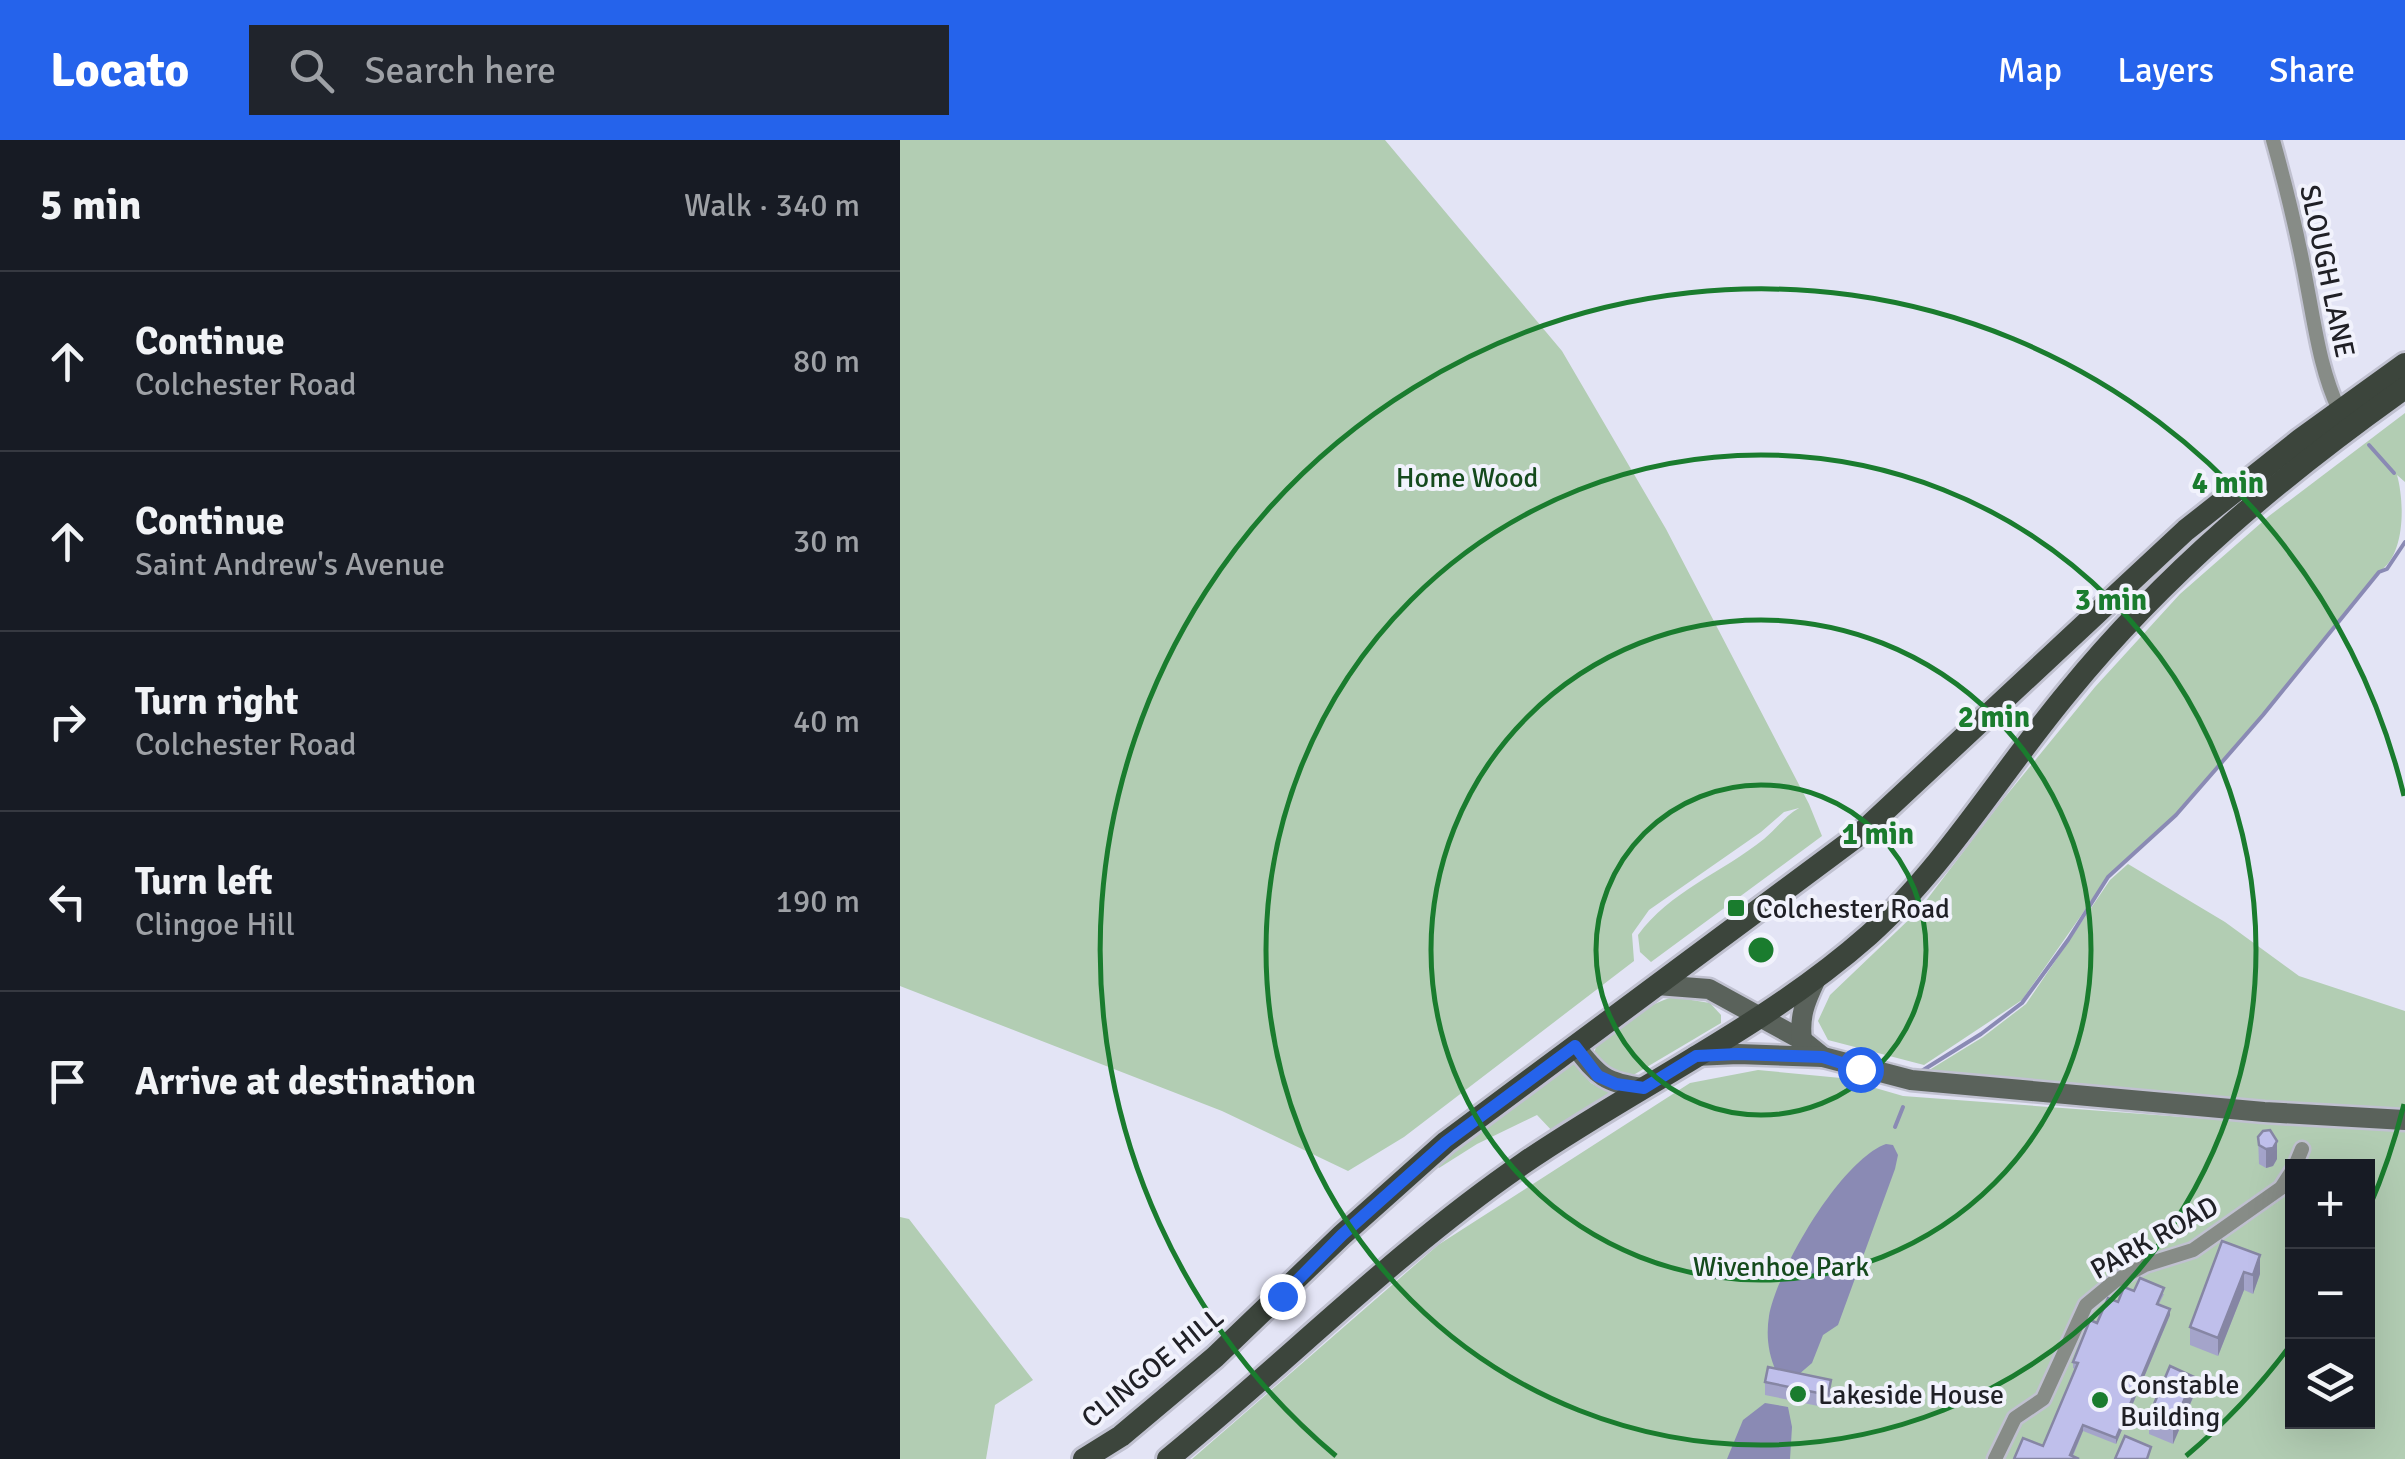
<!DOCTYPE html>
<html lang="en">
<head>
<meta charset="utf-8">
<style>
  body { margin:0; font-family:Signika,sans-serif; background:#20242c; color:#f1f3f6 }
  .controls { position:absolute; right:30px; bottom:30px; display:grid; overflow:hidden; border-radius:0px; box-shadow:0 10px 40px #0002 }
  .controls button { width:90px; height:90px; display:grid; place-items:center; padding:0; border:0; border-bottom:2px solid #363941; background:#171b24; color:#f1f3f6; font:50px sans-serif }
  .stop { position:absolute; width:30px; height:30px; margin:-22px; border:8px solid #2563eb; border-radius:50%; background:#fff }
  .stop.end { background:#2563eb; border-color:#fff; box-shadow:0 2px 10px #0008 }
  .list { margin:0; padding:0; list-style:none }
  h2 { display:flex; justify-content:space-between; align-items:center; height:130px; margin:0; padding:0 40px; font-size:42px }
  h2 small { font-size:32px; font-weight:400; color:#9ea1a6 }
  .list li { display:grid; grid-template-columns:65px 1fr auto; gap:30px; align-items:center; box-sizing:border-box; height:180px; padding:0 40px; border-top:2px solid #363941 }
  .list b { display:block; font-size:38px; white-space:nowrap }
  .list p { margin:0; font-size:32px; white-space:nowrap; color:#9ea1a6 }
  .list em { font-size:32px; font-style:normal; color:#9ea1a6 }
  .icon { flex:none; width:55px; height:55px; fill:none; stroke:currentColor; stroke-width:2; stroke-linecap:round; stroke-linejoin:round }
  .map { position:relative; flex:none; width:1505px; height:1319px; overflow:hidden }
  header { display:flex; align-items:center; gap:60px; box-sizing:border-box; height:140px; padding:0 50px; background:#2563eb; color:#fff }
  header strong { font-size:48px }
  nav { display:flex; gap:55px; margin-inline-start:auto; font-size:35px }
  .search { width:700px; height:90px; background:#20242c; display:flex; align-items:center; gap:25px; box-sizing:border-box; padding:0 35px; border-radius:0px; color:#9ea1a6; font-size:38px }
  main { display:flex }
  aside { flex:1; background:#171b24 }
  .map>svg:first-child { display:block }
  .green { fill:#b2cdb3; fill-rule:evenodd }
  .water { fill:#8a8ab4 }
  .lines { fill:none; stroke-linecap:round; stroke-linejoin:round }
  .stream { stroke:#8a8ab4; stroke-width:4 }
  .street-casing { stroke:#c0c1d0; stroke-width:19 }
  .secondary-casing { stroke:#c0c1d0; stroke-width:25 }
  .primary-casing { stroke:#c0c1d0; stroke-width:28 }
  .street { stroke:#878c87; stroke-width:14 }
  .secondary { stroke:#5a625b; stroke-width:20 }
  .primary { stroke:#3c453c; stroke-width:22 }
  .wall { fill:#a4a4ca }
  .shaded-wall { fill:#8686a4 }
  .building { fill:#bfbfeb; stroke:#8686a4; stroke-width:2.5 }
  .route { stroke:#2563eb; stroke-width:12 }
  .ring { fill:none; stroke:#1a7c2e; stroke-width:5 }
  .poi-dot { fill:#1a7c2e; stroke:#f1f2fc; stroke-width:4 }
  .labels { text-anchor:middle; stroke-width:8; stroke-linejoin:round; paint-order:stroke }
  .street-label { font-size:28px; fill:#202026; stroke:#f1f2fc }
  .park-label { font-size:28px; fill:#154a1d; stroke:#f1f2fc }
  .poi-label { font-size:28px; fill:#202026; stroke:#f1f2fc; text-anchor:start }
  .centre { fill:#1a7c2e; stroke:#f1f2fc; stroke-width:5 }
  .ring-label { font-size:30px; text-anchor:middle; font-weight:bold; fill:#1a7c2e; stroke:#f1f2fc; stroke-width:8; stroke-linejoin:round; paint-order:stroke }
</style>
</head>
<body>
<header>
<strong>Locato</strong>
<div class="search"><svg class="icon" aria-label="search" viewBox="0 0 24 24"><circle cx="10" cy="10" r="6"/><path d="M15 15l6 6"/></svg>Search here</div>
<nav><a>Map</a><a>Layers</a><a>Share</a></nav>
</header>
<main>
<aside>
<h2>5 min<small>Walk · 340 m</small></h2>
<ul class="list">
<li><svg class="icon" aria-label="ahead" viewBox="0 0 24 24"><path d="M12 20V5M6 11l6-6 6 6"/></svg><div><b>Continue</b><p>Colchester Road</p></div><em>80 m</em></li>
<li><svg class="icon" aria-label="ahead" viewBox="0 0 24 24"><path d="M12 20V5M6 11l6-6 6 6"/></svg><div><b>Continue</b><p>Saint Andrew's Avenue</p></div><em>30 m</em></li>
<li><svg class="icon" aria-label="right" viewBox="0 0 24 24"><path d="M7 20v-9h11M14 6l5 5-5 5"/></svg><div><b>Turn right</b><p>Colchester Road</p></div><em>40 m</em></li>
<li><svg class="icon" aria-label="left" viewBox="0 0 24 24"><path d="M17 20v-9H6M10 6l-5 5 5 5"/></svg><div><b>Turn left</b><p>Clingoe Hill</p></div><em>190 m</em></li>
<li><svg class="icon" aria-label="arrive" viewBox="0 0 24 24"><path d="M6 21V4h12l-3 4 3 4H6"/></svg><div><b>Arrive at destination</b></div></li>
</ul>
</aside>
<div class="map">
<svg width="1505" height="1319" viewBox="0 0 1505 1319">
  <rect width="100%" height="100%" fill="#e3e4f5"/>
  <g class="green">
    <path d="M0,0H485L662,211L766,389L909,664L922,696L751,822L740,812L738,795C769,752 823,732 864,699C876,689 885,676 899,668L884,672L861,692L749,770L732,794L734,821L504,997L448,1031L322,971L0,846Z"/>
    <path d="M1505,273V342L1497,335C1505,364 1505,415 1479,432L1363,575L1276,675L1208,737L1122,860L1024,925L928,900L918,881L930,855L1019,770L1101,662L1195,547L1280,454L1369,376Z"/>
    <path d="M1228,724L1325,782L1399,836L1505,871V971L1420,968L1026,932L1083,897L1126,864L1210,740Z"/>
    <path d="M773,857L810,863L821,875V883L730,937C715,935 685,923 698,903C710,886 754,862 773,857Z"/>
    <path d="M672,921L691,943L712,954L711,957L655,994L637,975L577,1004L539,1028L535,1023Z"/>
    <path d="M858,930L941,938L1003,956L1404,986L1505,989V1319H292L538,1105L790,943ZM1392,1026H1468V1282H1392Z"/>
    <path d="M0,1077L9,1079L133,1240L95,1265L86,1319H0Z"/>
  </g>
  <g class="water">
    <path d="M986,1004L993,1005L998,1015L995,1029L938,1185L923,1195L912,1223L898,1235L876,1231C868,1213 866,1195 869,1176C877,1130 941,1020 986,1004Z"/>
    <path d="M865,1263L888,1267L892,1287L890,1319H827L843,1280Z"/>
  </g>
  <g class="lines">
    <g class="stream">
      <path d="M1469,305L1494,333"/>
      <path d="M1020,932L1081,894L1122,863L1168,800L1208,737L1276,675L1363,575L1479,432L1487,429L1505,402"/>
      <path d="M995,987L1003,967"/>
    </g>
    <g class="street-casing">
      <g id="street">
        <path d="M1373,0C1387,50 1399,100 1408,151C1416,193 1421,231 1439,270"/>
        <path d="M1395,1026L1402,1009"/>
        <path d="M1095,1319L1115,1278L1143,1259L1186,1165L1215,1141L1245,1125L1293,1110L1381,1048L1392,1031"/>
      </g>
    </g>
    <g class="secondary-casing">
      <g id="secondary">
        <path d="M757,845L809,849L902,900L923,917L1011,940L1364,972L1505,980"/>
        <path d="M902,900C899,877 905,862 915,841"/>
        <path d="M675,906C698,936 705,943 743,948"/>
        <path d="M795,916L838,914L923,917"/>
      </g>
    </g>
    <g class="primary-casing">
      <g id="primary">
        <path d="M184,1319L221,1296L315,1217L442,1095L546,1002L959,695L1286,390L1401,299L1505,224"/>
        <path d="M268,1319C388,1221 496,1111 624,1023C738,945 865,887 969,795C1045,727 1102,631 1168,552C1265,433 1380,337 1505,248"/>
      </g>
    </g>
    <use href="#street" class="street"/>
    <use href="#secondary" class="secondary"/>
    <use href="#primary" class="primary"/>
  </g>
  <g class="wall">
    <path d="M1358,997L1377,1019L1373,1026L1366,1028L1359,1024Z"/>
    <path d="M1360,1115V1134L1353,1154L1344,1150L1318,1216L1290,1205V1187Z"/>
    <path d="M1234,1151L1264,1154L1259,1164L1270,1175L1216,1304L1183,1291L1173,1316L1143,1306L1175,1229L1173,1228V1222L1197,1183L1218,1162Z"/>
    <path d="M865,1242L931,1253L928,1268L865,1255Z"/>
    <path d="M1294,1255L1273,1304L1249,1294V1276Z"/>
  </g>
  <g class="shaded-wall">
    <path d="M1377,1001V1019L1373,1026L1366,1028V1009Z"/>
    <path d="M1360,1115V1134L1353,1154V1135Z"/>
    <path d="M1344,1132V1150L1318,1216V1198Z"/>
    <path d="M1270,1169V1175L1216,1304V1298Z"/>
    <path d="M1294,1237V1255L1273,1304V1286Z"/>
    <path d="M1183,1285V1291L1171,1319L1170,1315Z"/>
  </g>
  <g class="building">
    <path d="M1370,990L1377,1001L1373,1008L1366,1009L1359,1005L1358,997L1363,991Z"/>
    <path d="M1322,1101L1360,1115L1353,1135L1344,1132L1318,1198L1290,1187Z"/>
    <path d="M1240,1138L1264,1148L1257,1164L1270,1169L1216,1298L1183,1285L1170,1315L1179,1319H1114L1123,1298L1143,1306L1178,1223L1173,1222L1190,1180L1197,1183L1208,1158L1218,1162L1224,1147L1234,1151Z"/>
    <path d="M1270,1226L1294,1237L1273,1286L1249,1276Z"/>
    <path d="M868,1227L931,1240L928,1255L865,1242Z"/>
    <path d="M1225,1296L1251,1307L1247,1319H1215Z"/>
  </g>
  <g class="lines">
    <path class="route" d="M382,1156L442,1095L546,1002L675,906L698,936L716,944L744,948L796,916L838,914L923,917L960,929"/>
  </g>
  <g class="ring">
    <circle cx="861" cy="810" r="165"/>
    <circle cx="861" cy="810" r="330"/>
    <circle cx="861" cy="810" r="495"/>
    <path d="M1504 964A661 661 0 0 1 1469 1068M1392 1203A661 661 0 0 1 1286 1316M436 1316A661 661 0 1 1 1504 656"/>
  </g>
  <g class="poi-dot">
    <rect x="826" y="758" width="20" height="20" rx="5"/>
    <circle cx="898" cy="1254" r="10"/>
    <circle cx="1200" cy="1260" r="10"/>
  </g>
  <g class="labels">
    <g class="street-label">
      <text transform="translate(1428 131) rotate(78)" y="10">SLOUGH LANE</text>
      <text transform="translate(1254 1097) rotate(-29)" y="10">PARK ROAD</text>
      <text transform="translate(252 1227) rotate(-39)" y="10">CLINGOE HILL</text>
    </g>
    <g class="park-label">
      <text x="567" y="347">Home Wood</text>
      <text x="881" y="1136">Wivenhoe Park</text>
    </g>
    <g class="poi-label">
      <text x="856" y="778">Colchester Road</text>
      <text x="1220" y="1254">Constable<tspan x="1220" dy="32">Building</tspan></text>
      <text x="918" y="1264">Lakeside House</text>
    </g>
  </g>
  <circle cx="861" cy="810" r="15" class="centre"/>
  <g class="ring-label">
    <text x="1328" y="353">4 min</text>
    <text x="1211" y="470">3 min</text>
    <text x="1094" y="587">2 min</text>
    <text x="978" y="704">1 min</text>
  </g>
</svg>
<div class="controls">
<button>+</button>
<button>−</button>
<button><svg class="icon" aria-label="layers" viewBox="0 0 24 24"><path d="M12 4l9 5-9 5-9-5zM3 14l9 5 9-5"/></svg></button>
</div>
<div class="stop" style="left:960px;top:929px"></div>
<div class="stop end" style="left:382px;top:1156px"></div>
</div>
</main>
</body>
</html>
